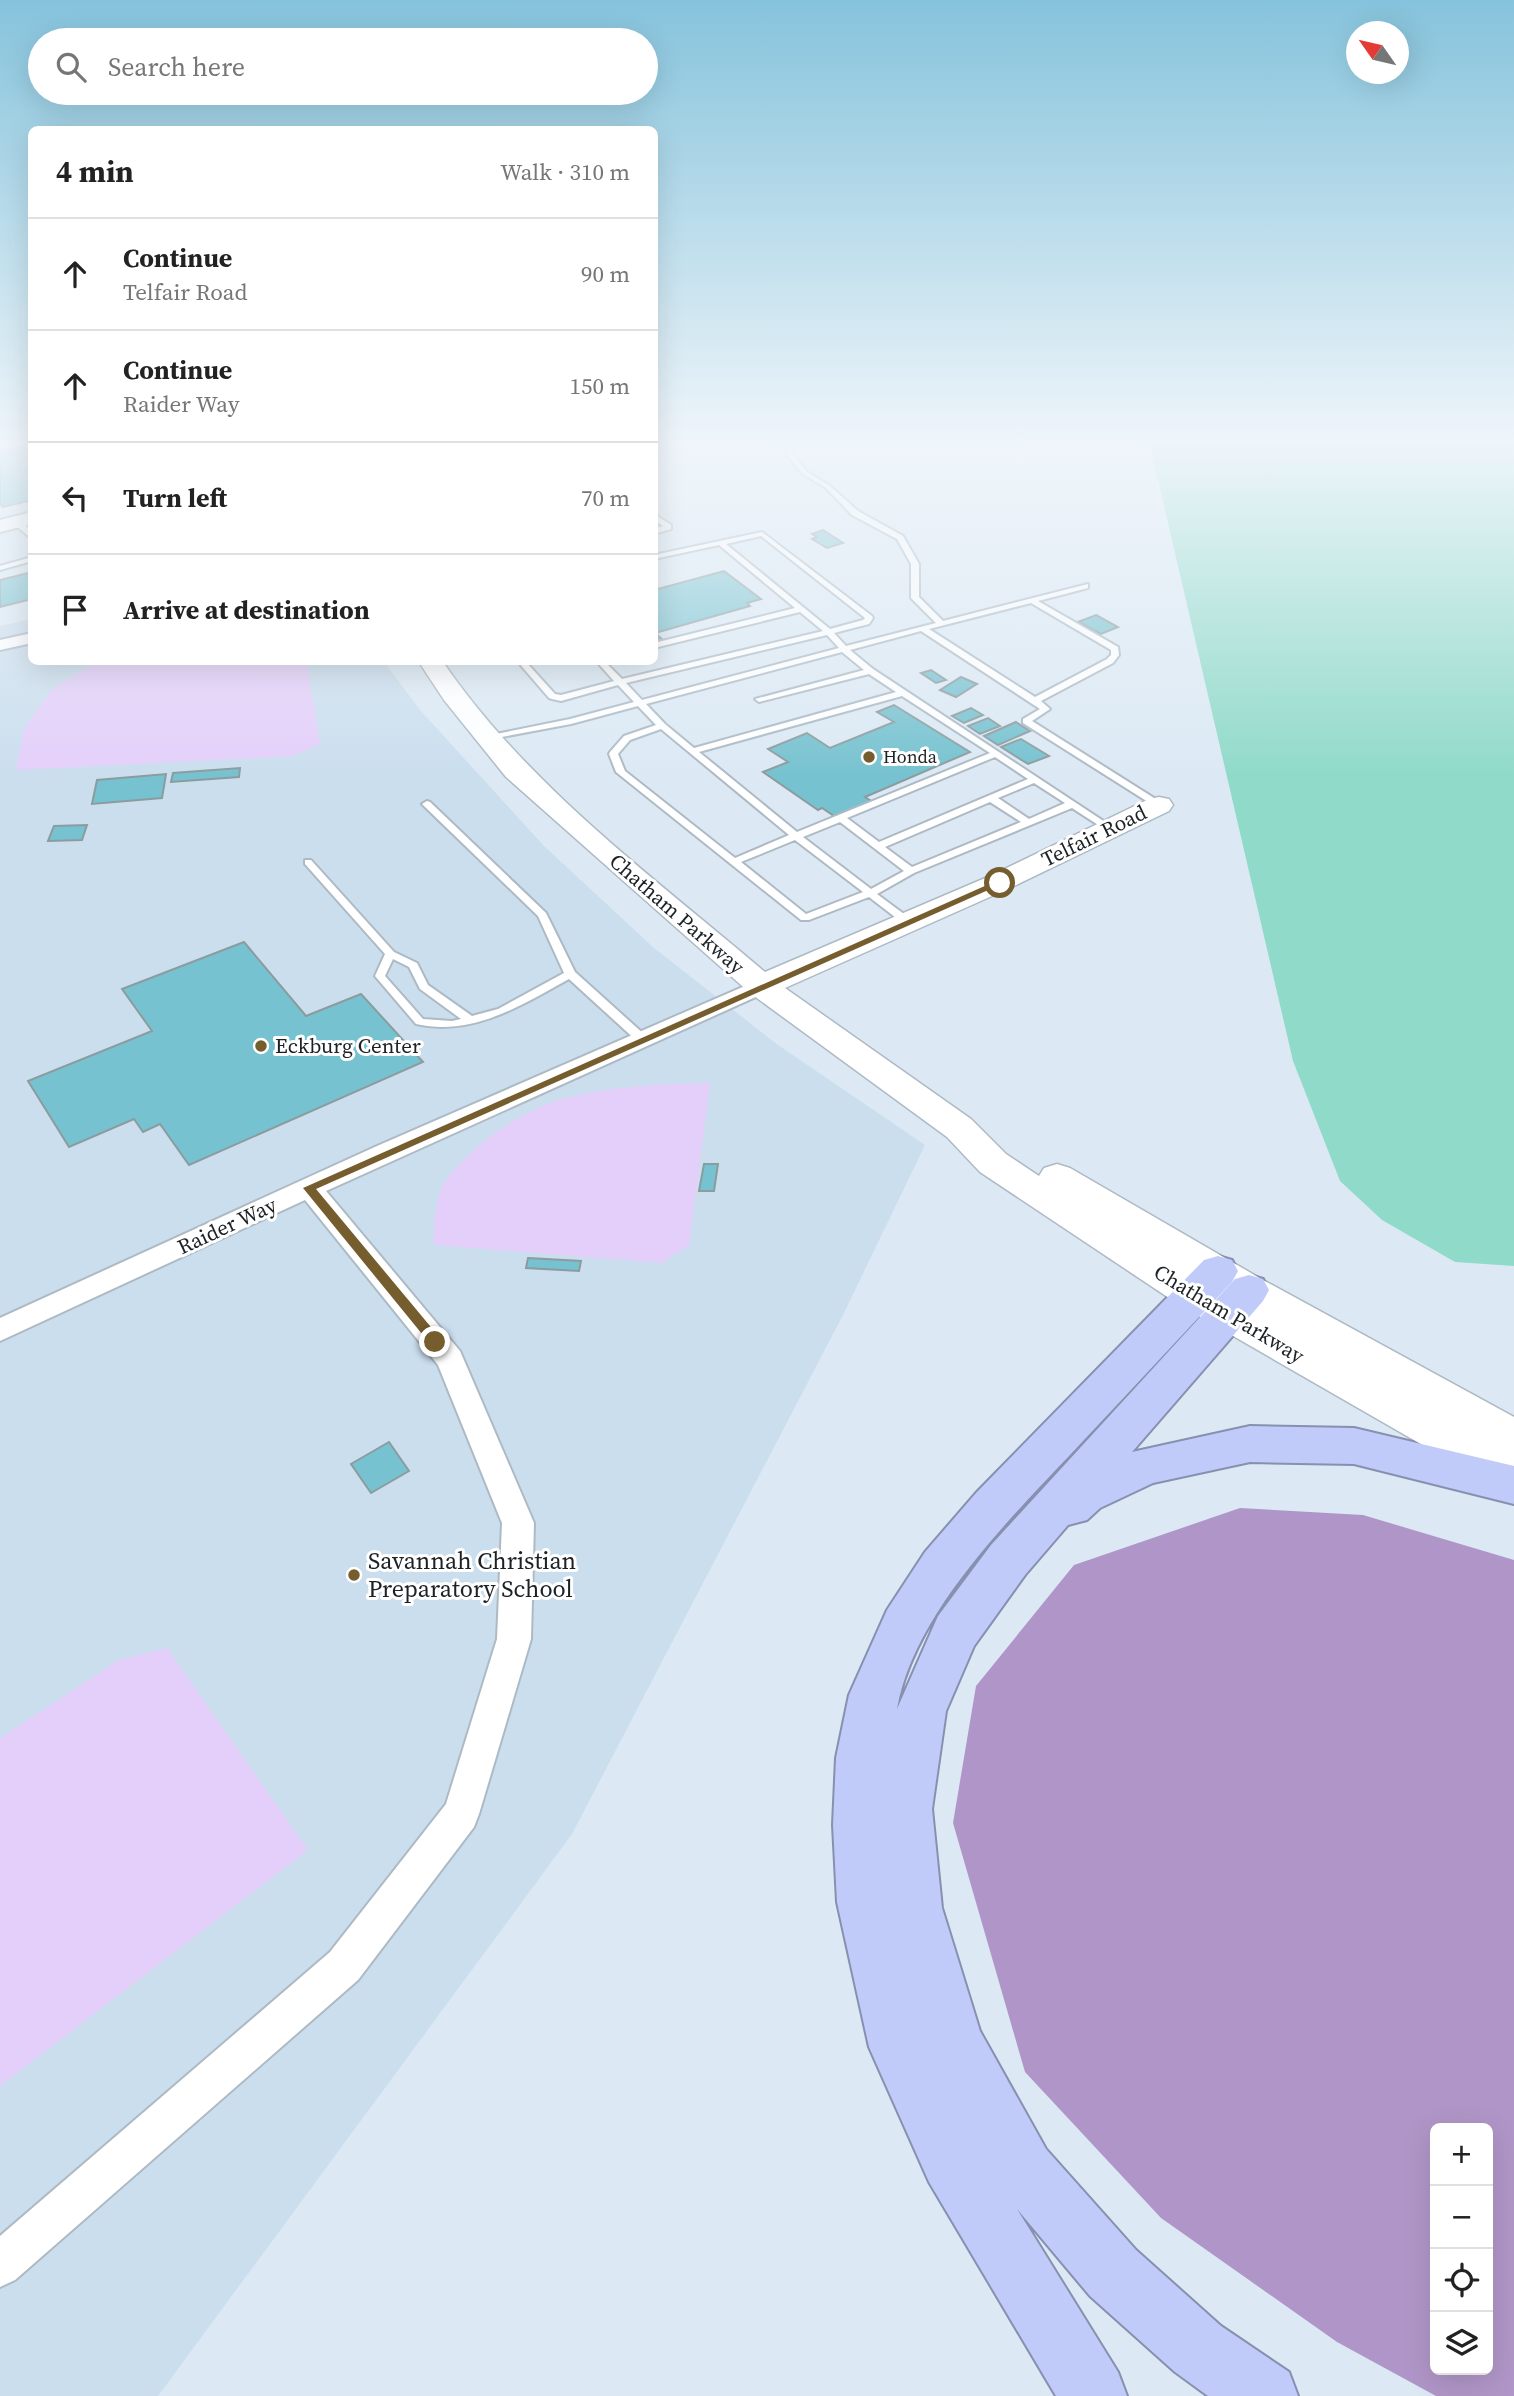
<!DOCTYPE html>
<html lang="en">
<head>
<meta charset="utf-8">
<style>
  body { margin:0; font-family:"Source Serif 4",serif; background:#f6f6f6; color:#222 }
  .controls { position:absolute; right:21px; bottom:21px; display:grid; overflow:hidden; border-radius:10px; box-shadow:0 7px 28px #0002 }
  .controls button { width:63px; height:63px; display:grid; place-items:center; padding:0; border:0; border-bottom:2px solid #e0e0e0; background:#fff; color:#222; font:35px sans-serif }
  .compass { position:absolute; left:1346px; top:21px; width:63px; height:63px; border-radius:50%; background:#fff; box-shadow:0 7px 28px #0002; rotate:304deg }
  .stop { position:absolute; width:21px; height:21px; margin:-16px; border:5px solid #765d2e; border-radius:50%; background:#fff }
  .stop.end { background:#765d2e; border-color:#fff; box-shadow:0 2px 7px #0008 }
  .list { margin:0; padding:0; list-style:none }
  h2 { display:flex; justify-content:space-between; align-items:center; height:91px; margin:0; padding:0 28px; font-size:30px }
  h2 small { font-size:23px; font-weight:400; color:#767676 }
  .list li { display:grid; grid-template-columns:46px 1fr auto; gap:21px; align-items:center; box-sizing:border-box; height:112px; padding:0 28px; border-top:2px solid #e0e0e0 }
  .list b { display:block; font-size:26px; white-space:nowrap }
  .list p { margin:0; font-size:23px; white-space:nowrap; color:#767676 }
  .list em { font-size:23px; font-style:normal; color:#767676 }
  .icon { flex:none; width:38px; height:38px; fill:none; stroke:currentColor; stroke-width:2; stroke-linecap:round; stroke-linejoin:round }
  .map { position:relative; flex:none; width:1514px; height:2396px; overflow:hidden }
  .search { position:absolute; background:#fff; box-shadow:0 7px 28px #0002; left:28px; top:28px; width:630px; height:77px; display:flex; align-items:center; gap:18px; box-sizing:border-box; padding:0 24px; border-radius:38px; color:#767676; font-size:26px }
  .panel { position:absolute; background:#fff; box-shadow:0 7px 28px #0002; left:28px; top:126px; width:630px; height:539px; border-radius:10px }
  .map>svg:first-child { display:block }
  .built { fill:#cbdeee }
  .green { fill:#e4cffa }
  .forest { fill:#b096c8; fill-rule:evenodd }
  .water { fill:#90dac9 }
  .building { fill:#77c2d0; stroke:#8b9c9f; stroke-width:2 }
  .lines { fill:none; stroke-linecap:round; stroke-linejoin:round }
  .lane-casing { stroke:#adbac4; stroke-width:4 }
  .street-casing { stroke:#adbac4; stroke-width:4 }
  .secondary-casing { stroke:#adbac4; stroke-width:3 }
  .highway-casing { stroke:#8790af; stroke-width:4 }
  .lane { fill:#fff; fill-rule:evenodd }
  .street { fill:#fff; fill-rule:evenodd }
  .secondary { fill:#fff; fill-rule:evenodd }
  .highway { fill:#c1cbfa; fill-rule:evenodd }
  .route { fill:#765d2e }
  .poi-dot { fill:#765d2e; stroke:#fff; stroke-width:2.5 }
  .labels { text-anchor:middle; stroke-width:6; stroke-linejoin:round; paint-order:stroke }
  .far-poi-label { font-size:18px; fill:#1c2124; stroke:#fff; text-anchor:start }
  .street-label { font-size:21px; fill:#1c2124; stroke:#fff }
  .poi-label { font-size:21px; fill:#1c2124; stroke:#fff; text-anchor:start }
  .near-poi-label { font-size:24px; fill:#1c2124; stroke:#fff; text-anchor:start }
</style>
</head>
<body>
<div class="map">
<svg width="1514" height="2396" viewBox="0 0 1514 2396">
  <rect width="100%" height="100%" fill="#dce9f4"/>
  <path class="built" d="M31,619L32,662H384L421,711L544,846L654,948L778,1045L925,1145L843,1315L572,1834L158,2396H0V626Z"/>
  <g class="green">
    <path d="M96,662H307L320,744L293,756L16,770L24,729L52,689Z"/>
    <path d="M710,1083L689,1245L662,1263L434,1245C434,1225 434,1200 445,1182C468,1147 525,1108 566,1098C612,1086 663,1084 710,1083Z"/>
    <path d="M167,1648L308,1850L0,2086V1738L119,1660Z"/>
  </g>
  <path class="forest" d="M1240,1508L1363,1515L1514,1560V2396H1436L1337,2342L1161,2218L1025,2072L953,1823L976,1686L1074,1565ZM1435,2128H1488V2370H1435Z"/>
  <path class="water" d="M1149,441H1514V1266L1455,1262L1382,1220L1340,1181L1293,1061Z"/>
  <g class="building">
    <path d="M32,444V500L3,507L0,504V451Z"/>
    <path d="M823,530L843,543L827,548L812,539L817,537L812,534Z"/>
    <path d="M724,571L761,599L747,603L750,606L655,633L663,640L654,642V590Z"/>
    <path d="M32,572V599L0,607V580Z"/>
    <path d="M1096,615L1118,627L1101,634L1078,622Z"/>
    <path d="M931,670L946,680L936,683L921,673Z"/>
    <path d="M961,677L977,684L956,697L940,690Z"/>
    <path d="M894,705L970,752L865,797L873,802L837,818L822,808L818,810L763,772L788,762L768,749L807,733L830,748L894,722L877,712Z"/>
    <path d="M971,708L983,715L964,723L952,716Z"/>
    <path d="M988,718L1000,726L980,734L968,726Z"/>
    <path d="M1016,722L1030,731L998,745L984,736Z"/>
    <path d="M1021,739L1049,756L1028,764L1001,747Z"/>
    <path d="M240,768L239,777L171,782L173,773Z"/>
    <path d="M166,774L162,798L92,804L97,780Z"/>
    <path d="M87,825L82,840L48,841L54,826Z"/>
    <path d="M244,942L306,1016L361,994L423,1062L189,1165L160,1124L143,1132L134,1119L69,1147L28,1081L152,1031L122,989Z"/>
    <path d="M704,1164H718L714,1191H699Z"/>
    <path d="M528,1258L581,1261L579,1271L526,1268Z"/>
    <path d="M389,1442L409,1471L371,1493L351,1464Z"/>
  </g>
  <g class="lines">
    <g class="lane-casing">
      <g id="lane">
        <path d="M667,441H681L654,447V443Z"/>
        <path d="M782,441L792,442L793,455L807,472L830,486L858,511L903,536L919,564V597L943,621L1088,584V588L1038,601L1118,647L1119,655L1113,663L1041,701L1050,709L1032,721L1162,803V807H1156L1023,723V719L1040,709L921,631L850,650L873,669L1114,828L1109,831L1106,830L1072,808L914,873L877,894L912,920V924H904L869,897L809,920H801L616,772L609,754L610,752L624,736L656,725L638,706L571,724L486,740V736L570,719L634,702L618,685L561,701L552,699L549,698L518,662H526L555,694L561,695L614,681L597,662H605L622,679L823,631L800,612L654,648V643L795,608L719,545L654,559V555L762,532L872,616L873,618L869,624L834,633L846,646L936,623L911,598V564L897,539L852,515L826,488L803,474L787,455V444ZM761,536L865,618L863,620L830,629L726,544ZM1031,603L1111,650V655L1107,659L1035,697L929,629ZM827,635L839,648L642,700L626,683ZM842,652L864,670L755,699L759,702L869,674L896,692L694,748L665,724L646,704ZM902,696L990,753L797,832L699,752ZM661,729L789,835L735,858L625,771L618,754L630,740ZM995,757L1028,779L879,842L847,818ZM1034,783L1065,803L1029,819L998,798ZM990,802L1021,822L912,867L885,847ZM840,822L904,871L871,889L803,837ZM795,840L863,892L806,914L741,862Z"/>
        <path d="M32,512V516L0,524V520Z"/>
        <path d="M654,514L671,525V529L654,534V529L663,526L654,520Z"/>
        <path d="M15,521H21L32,532V539L15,525Z"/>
        <path d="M32,557V561L0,570V566Z"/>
        <path d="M427,801L430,802L546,913L575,972L646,1036L648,1039L646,1042H638L569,979C522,1005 472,1037 416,1024L375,976L385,954L305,864V860H311L394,952L417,963L428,985L472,1016L498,1009L564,973L538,916L424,806L422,804ZM393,959L409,967L420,989L461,1019L452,1021L423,1019L385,976Z"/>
      </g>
    </g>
    <g class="street-casing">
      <g id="street">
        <path d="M32,515V524L0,532V522Z"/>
        <path d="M32,633V643L0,650V640Z"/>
        <path d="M761,979L769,981L772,986L769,991L326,1191L460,1351L534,1523L531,1639L479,1814L474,1827L358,1980L15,2280L0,2287V2236L330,1952L446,1804L497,1639L502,1523L438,1365L305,1200L0,1341V1318L377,1146Z"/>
      </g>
    </g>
    <g class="secondary-casing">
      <path id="secondary" d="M419,662H443C527,785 652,876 765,972L990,876L1149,799L1159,797L1169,799L1173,805L1169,811L1010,888L785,988L971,1119L1006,1154L1039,1176L1044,1168L1057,1164L1070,1168L1263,1280L1514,1417V1494L1499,1489L1181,1306L980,1172L947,1137L750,993L506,777L444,700Z"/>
    </g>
    <g class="highway-casing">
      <path id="highway" d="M1218,1256L1232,1260L1238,1271L1232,1282C1182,1335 1133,1388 1083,1441C1017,1512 914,1610 897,1709L938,1616L991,1545L1235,1279L1249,1275L1263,1279L1269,1290L1263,1301L1132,1452L1250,1426L1354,1428L1514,1466V1504L1354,1464L1250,1462L1153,1483L1100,1508L1087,1520L1068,1525L1025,1575L974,1646L946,1711L932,1809L942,1908L980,2031L1046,2149L1136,2250L1221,2326L1289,2372L1298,2396H1208L1175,2372L1090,2296L1017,2209L1118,2372L1127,2396H1056L929,2182L869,2047L837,1902L833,1825L836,1758L849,1695L887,1610L925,1552L976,1493L1204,1260Z"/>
    </g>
    <use href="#lane" class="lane"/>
    <use href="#street" class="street"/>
    <use href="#secondary" class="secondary"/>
    <use href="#highway" class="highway"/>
  </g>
  <linearGradient id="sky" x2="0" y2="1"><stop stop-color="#85c3dc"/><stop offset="0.57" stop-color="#eff5fa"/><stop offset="1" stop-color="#eff5fa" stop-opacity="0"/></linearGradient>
  <rect width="1514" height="776" fill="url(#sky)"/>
  <path class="route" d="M996,881L1004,883L316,1189L440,1338V1345H431L303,1188Z"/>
  <g class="poi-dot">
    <circle cx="869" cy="757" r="7"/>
    <circle cx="261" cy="1046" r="7"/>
    <circle cx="354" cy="1575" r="7"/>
  </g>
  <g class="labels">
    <g class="far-poi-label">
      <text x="883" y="763">Honda</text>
    </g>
    <g class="street-label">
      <text transform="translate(1094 836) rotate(-26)" y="7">Telfair Road</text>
      <text transform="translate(677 914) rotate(41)" y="7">Chatham Parkway</text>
      <text transform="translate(227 1226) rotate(-25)" y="7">Raider Way</text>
      <text transform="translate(1229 1314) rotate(31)" y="7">Chatham Parkway</text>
    </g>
    <g class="poi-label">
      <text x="275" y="1053">Eckburg Center</text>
    </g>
    <g class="near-poi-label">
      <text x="368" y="1569">Savannah Christian<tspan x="368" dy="28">Preparatory School</tspan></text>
    </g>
  </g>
</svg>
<div class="controls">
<button>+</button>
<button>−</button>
<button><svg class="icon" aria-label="locate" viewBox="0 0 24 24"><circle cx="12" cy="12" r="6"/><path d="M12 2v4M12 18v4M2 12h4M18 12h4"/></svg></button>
<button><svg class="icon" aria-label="layers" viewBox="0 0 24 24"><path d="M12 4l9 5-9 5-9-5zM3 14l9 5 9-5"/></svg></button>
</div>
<svg class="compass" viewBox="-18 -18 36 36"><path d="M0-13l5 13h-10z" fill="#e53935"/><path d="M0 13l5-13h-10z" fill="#767676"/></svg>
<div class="stop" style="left:1000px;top:883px"></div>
<div class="stop end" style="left:435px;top:1342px"></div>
<div class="search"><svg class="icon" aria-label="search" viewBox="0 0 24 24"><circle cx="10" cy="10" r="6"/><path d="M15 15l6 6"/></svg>Search here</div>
<section class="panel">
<h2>4 min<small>Walk · 310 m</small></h2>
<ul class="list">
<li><svg class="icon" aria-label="ahead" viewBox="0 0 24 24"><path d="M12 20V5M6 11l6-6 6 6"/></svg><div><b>Continue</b><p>Telfair Road</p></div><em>90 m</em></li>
<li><svg class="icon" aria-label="ahead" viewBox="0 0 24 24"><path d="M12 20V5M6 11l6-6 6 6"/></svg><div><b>Continue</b><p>Raider Way</p></div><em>150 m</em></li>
<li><svg class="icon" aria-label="left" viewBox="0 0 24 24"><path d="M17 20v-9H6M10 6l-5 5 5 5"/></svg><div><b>Turn left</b></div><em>70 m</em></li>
<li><svg class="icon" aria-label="arrive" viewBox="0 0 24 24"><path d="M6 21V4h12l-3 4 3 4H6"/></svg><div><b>Arrive at destination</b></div></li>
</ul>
</section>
</div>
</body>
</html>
